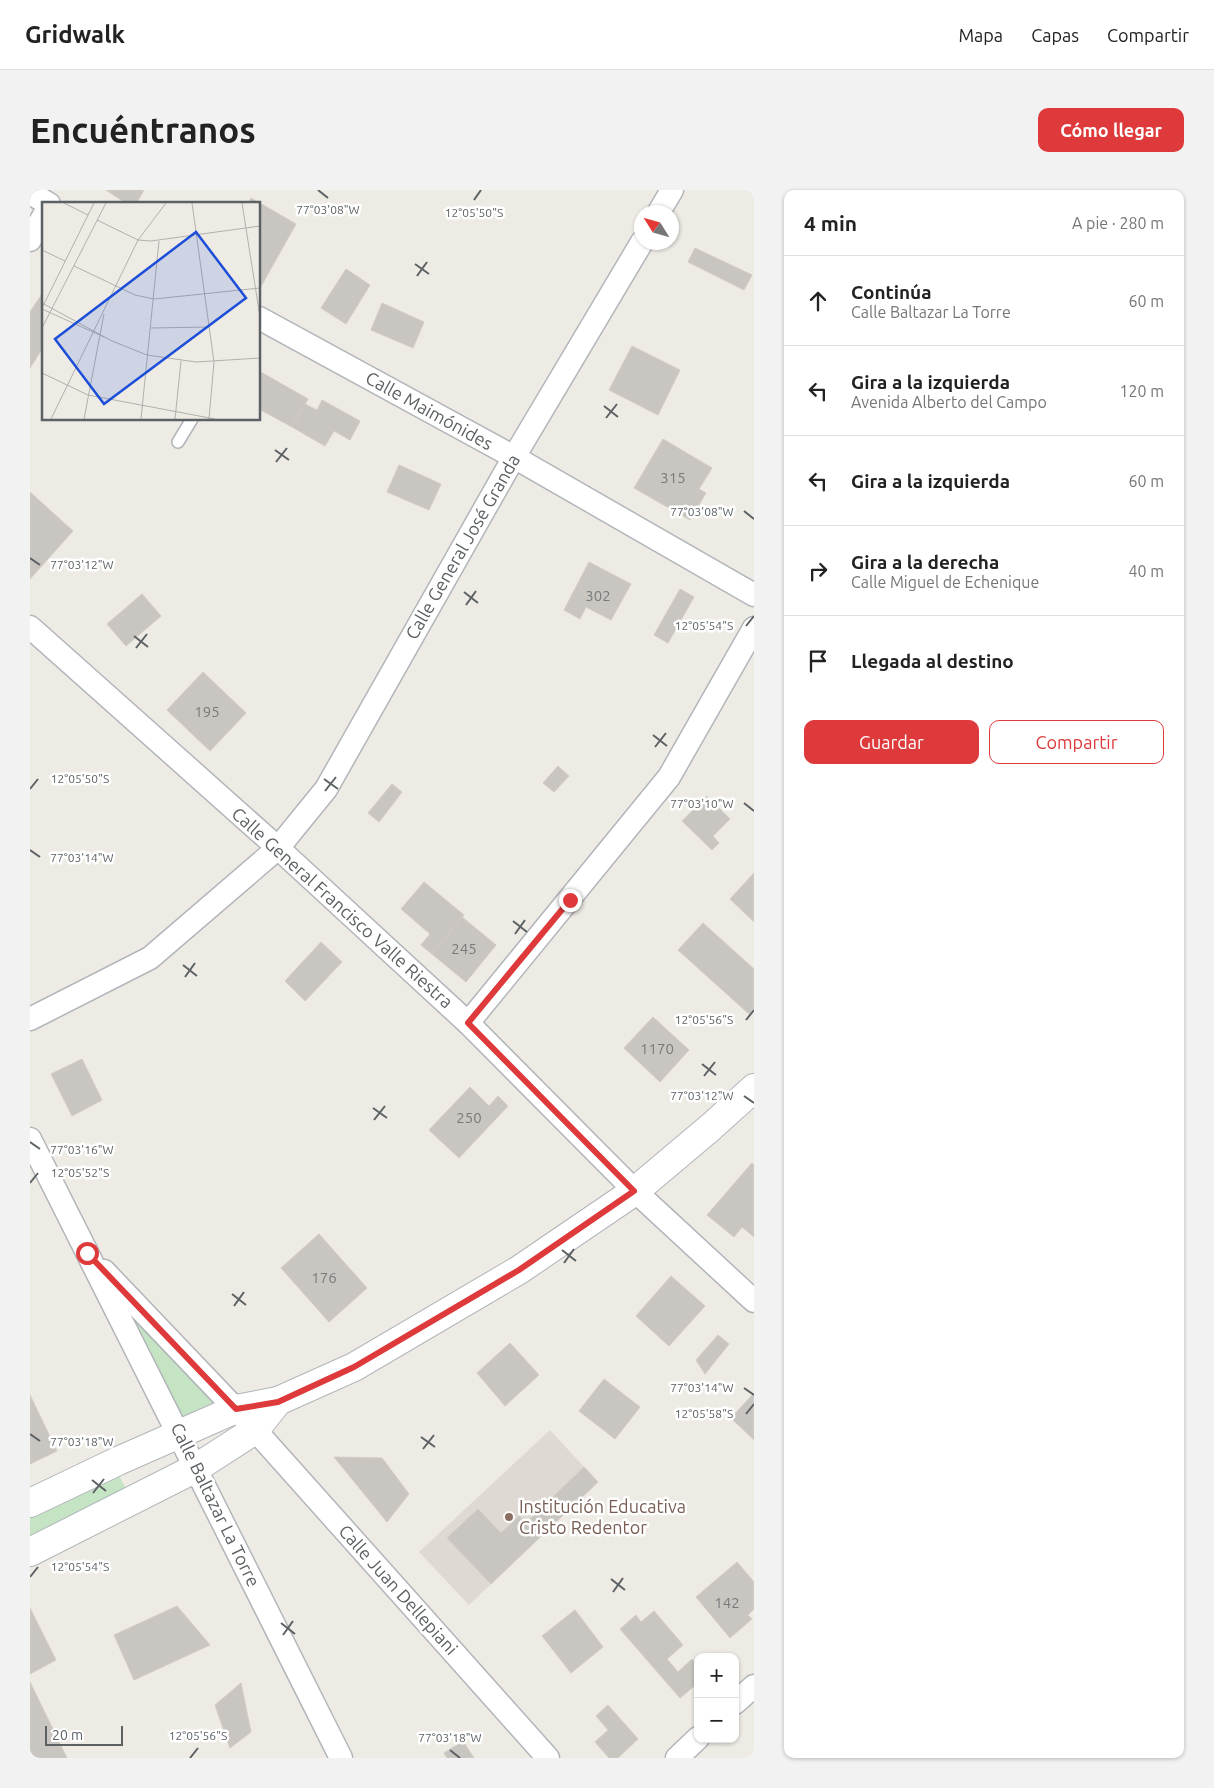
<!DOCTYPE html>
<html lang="es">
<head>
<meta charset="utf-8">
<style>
  body { margin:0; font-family:Ubuntu,sans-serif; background:#f2f2f2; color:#222 }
  .controls { position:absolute; right:15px; bottom:15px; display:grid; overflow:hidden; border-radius:10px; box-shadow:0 1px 4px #0004 }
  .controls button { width:45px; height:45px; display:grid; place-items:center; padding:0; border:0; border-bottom:1px solid #e0e0e0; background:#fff; color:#222; font:25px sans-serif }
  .compass { position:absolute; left:604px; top:15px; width:45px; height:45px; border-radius:50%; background:#fff; box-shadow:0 1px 4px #0004; rotate:307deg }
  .scale { position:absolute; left:15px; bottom:12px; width:78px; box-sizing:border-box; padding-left:5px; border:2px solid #5c6164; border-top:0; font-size:14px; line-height:18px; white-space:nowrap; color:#5c6164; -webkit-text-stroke:4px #fff; paint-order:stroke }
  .stop { position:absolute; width:15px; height:15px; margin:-11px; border:4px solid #df3a3b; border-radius:50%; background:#fff }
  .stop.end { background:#df3a3b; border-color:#fff; box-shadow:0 1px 5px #0008 }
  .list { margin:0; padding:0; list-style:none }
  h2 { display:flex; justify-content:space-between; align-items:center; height:65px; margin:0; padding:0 20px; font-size:21px }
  h2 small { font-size:16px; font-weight:400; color:#767676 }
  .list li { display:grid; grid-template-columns:32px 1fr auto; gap:15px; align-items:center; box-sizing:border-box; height:90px; padding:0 20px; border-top:1px solid #e0e0e0 }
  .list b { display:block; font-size:19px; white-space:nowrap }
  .list p { margin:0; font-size:16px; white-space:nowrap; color:#767676 }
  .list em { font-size:16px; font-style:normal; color:#767676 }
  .actions { display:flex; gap:10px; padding:15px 20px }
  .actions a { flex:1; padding:11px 0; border:1px solid #df3a3b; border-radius:10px; text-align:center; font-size:18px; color:#df3a3b }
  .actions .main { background:#df3a3b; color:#fff }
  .icon { flex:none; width:28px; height:28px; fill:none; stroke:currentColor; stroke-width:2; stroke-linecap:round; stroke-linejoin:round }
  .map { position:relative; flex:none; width:724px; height:1568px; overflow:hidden; border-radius:10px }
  header { display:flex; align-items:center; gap:30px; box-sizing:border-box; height:70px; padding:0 25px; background:#fff; border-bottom:1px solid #e0e0e0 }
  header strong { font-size:24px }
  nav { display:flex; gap:28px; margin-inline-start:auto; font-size:18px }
  .intro { display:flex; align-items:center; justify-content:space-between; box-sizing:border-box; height:120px; padding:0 30px }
  h1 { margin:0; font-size:35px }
  .button { padding:12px 22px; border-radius:10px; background:#df3a3b; color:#fff; font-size:18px; font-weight:700 }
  main { display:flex; gap:30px; padding:0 30px }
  aside { flex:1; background:#fff; border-radius:10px; box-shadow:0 1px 4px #0004 }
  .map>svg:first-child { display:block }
  .education { fill:#dedad3 }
  .green { fill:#c5e4c3 }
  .building { fill:#c9c6c1; stroke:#d2ccc3 }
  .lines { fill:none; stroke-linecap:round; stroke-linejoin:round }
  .lane-casing { stroke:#b2b5b9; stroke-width:14 }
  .street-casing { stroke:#b2b5b9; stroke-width:25 }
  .secondary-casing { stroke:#b1b5b9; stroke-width:30 }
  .lane { stroke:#fff; stroke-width:11 }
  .street { stroke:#fff; stroke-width:22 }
  .secondary { stroke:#fff; stroke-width:28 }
  .route { stroke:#df3a3b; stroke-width:6 }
  .ticks { fill:none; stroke:#5c6164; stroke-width:2 }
  .education-dot { fill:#8d6e63; stroke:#fff; stroke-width:2 }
  .labels { text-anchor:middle; stroke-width:5; stroke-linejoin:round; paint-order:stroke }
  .number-label { font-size:15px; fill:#777a7b }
  .street-label { font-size:18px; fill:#5c6164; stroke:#fff }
  .education-label { font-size:18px; fill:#785e54; stroke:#fff; text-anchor:start }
  .inset-road { fill:none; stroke:#b0b0ad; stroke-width:1 }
  .view { fill:#1d4ed8; fill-opacity:0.15; stroke:#1d4ed8; stroke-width:2.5 }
  .inset-edge { fill:none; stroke:#5c6164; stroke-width:2.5 }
  .ticks-label { font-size:12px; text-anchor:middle; fill:#5c6164; stroke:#fff; stroke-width:5; stroke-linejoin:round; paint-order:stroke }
</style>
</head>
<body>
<header>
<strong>Gridwalk</strong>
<nav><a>Mapa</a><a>Capas</a><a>Compartir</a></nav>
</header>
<div class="intro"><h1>Encuéntranos</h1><a class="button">Cómo llegar</a></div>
<main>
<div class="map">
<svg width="724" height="1568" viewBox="0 0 724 1568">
  <rect width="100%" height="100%" fill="#eeebe5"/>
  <path class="education" d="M520,1240L568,1292L439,1415L389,1362Z"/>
  <g class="green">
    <path d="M71,1085L193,1217L153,1241Z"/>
    <path d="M84,1276L96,1299L0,1349V1319Z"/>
  </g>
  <g class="building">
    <path d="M76,0H114L106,14H97Z"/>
    <path d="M221,8L266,34L229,100V14H218Z"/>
    <path d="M665,58L722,85L714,100L658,72Z"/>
    <path d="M316,79L340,95L316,134L291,118Z"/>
    <path d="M14,101V156L0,178V122Z"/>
    <path d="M352,113L394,132L383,158L341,140Z"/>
    <path d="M602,156L650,180L628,225L579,200Z"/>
    <path d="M229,181L278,209L262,237L229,219Z"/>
    <path d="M292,210L330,231L320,250L304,241L295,256L262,237L275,214L287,220Z"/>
    <path d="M633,249L682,278L669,299L676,303L660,330L604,298Z"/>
    <path d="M369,275L411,294L399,320L357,302Z"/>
    <path d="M0,302L43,341L0,389Z"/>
    <path d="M559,372L601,394L581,430L556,417L550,429L534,420Z"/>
    <path d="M650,399L664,407L638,453L624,445Z"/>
    <path d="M112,404L131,426L96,456L77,434Z"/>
    <path d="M173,482L216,523L180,561L137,520Z"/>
    <path d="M528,576L539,586L524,602L513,593Z"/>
    <path d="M362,594L372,602L349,632L338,623Z"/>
    <path d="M677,606L700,629L683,646L689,653L682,660L652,631Z"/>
    <path d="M724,683V732L700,709Z"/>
    <path d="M394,692L434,725L402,764L391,755L400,744L371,719Z"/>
    <path d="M432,727L466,755L436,792L402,764Z"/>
    <path d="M673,733L724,779V818L719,824L648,760Z"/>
    <path d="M291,752L312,772L275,811L255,791Z"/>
    <path d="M623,827L659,860L630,892L594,858Z"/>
    <path d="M52,869L72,910L42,926L21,884Z"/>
    <path d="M440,897L459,916L468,906L478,916L429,968L399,940Z"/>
    <path d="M722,973L724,975V1047L712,1037L704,1047L677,1025Z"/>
    <path d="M289,1044L337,1098L299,1132L251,1078Z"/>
    <path d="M641,1086L675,1116L639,1156L606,1126Z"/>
    <path d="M688,1145L699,1154L675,1184L666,1170Z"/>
    <path d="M480,1153L509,1185L475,1216L447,1183Z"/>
    <path d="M574,1189L610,1217L585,1249L549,1221Z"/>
    <path d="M724,1203V1250L701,1228Z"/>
    <path d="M0,1205L27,1261L0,1274Z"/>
    <path d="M304,1267L352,1268L379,1304L357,1332Z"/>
    <path d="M554,1277L568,1292L461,1394L417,1348L448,1319L471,1343L489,1326L496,1333Z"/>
    <path d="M707,1372L724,1392V1419L718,1425L722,1429L700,1448L666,1407Z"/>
    <path d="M147,1416L180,1455L104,1490L84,1445Z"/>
    <path d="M0,1418L26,1470L0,1484Z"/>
    <path d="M545,1420L573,1457L541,1483L512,1446Z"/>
    <path d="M624,1421L653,1455L637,1469L648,1482L662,1469L668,1476V1493L650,1508L590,1439L606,1425L611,1432Z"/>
    <path d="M0,1492L37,1568H0Z"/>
    <path d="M211,1493L221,1542L200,1558L185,1515Z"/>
    <path d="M578,1515L608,1549L588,1568H579L565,1552L578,1540L566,1526Z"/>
    <path d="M433,1551L444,1568H417L414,1563Z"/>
  </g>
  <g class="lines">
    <g class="lane-casing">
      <path id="lane" d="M148,252L162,229"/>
    </g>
    <g class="street-casing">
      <g id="street">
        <path d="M0,3L19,14"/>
        <path d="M629,22L642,0"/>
        <path d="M0,50L14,25"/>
        <path d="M229,128L484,267L724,405"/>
        <path d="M0,437L248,658L438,833L605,1001L724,1111"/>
        <path d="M0,829L120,768L248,658L296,599L484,267L612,52"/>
        <path d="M438,833L639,587L724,438"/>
        <path d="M0,949L311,1568"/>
        <path d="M74,1081L218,1232L518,1568"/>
        <path d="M705,1513L724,1496"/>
        <path d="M647,1568L668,1548"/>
      </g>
    </g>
    <g class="secondary-casing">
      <g id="secondary">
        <path d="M0,1313L88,1271L206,1219L248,1211L324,1177L489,1080L605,1001L681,937L724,898"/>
        <path d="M0,1362L166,1278L225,1240L248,1211"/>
      </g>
    </g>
    <use href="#lane" class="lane"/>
    <use href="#street" class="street"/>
    <use href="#secondary" class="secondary"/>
  </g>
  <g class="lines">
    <path class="route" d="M57,1063L206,1219L248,1212L324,1177L489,1080L604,1001L438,833L540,710"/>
  </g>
  <path class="ticks" d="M288,0L298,8M444,10L451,0M385,74L399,84M387,86L397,72M574,216L588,227M576,228L587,214M245,260L259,270M246,272L257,258M714,321L724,329M0,368L10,375M434,402L448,413M436,415L446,401M716,436L724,426M104,446L118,457M106,458L117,444M623,545L637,556M625,557L636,543M294,589L308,599M0,599L8,589M295,601L306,587M714,613L724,621M0,660L10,667M483,731L497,742M485,744L495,730M153,775L167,786M155,787L165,773M716,830L724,820M672,874L686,885M674,886L685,872M714,906L724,913M343,918L357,928M344,930L355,916M0,952L10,959M0,993L8,983M532,1060L546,1071M534,1073L544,1059M202,1104L216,1115M204,1116L214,1102M714,1198L724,1205M716,1224L724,1214M0,1244L10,1251M391,1247L405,1257M393,1259L404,1245M62,1290L76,1301M63,1303L74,1289M0,1387L8,1377M581,1389L595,1400M583,1402L593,1388M251,1433L265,1444M253,1445L263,1431M420,1560L430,1568M160,1568L168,1558"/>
  <circle class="education-dot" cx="479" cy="1327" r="5"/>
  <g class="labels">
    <g class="number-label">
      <text x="643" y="293">315</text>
      <text x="568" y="411">302</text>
      <text x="177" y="527">195</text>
      <text x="434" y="764">245</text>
      <text x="627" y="864">1170</text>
      <text x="439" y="933">250</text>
      <text x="294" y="1093">176</text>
      <text x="697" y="1418">142</text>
    </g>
    <g class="street-label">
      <text transform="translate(399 221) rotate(29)" y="6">Calle Maimónides</text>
      <text transform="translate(433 357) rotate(-60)" y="6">Calle General José Granda</text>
      <text transform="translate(312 718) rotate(42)" y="6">Calle General Francisco Valle Riestra</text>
      <text transform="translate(185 1315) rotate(64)" y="6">Calle Baltazar La Torre</text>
      <text transform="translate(368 1400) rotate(48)" y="6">Calle Juan Dellepiani</text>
    </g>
    <g class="education-label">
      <text x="489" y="1323">Institución Educativa<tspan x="489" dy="21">Cristo Redentor</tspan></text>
    </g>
  </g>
  <g transform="translate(12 12)">
    <rect width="218" height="218" fill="#eeebe5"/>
    <path class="inset-road" d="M22,1L46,13M150,1L172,160L167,217M200,1L218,115M55,18L96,38L109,39L218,24M0,48L23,59M32,64L93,93L112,97L218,86M0,101L70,139L105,153L154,160L218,156M0,106L52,1M0,107L62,135M0,126L64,1M109,126L167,125M0,171L46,193L173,217M9,217L96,38L124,1M42,217L62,112M99,217L117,39M133,217L139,159"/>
    <path class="view" d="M154,30L204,96L62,202L13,137Z"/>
    <rect width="218" height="218" class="inset-edge"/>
  </g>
  <g class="ticks-label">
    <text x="298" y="24">77°03'08"W</text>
    <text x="444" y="27">12°05'50"S</text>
    <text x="672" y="326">77°03'08"W</text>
    <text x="52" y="379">77°03'12"W</text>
    <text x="674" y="440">12°05'54"S</text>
    <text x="50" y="593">12°05'50"S</text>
    <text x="672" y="618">77°03'10"W</text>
    <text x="52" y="672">77°03'14"W</text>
    <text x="674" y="834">12°05'56"S</text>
    <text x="672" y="910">77°03'12"W</text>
    <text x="52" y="964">77°03'16"W</text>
    <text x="50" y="987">12°05'52"S</text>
    <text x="672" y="1202">77°03'14"W</text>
    <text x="674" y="1228">12°05'58"S</text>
    <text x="52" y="1256">77°03'18"W</text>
    <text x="50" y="1381">12°05'54"S</text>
    <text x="168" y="1550">12°05'56"S</text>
    <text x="420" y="1552">77°03'18"W</text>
  </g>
</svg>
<div class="controls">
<button>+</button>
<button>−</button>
</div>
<svg class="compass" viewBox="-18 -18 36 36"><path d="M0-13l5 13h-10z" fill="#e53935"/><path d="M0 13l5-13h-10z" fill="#767676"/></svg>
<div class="scale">20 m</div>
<div class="stop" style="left:57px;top:1063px"></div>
<div class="stop end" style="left:540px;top:710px"></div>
</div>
<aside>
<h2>4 min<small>A pie · 280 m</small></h2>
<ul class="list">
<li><svg class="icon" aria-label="ahead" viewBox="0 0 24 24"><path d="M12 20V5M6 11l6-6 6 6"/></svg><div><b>Continúa</b><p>Calle Baltazar La Torre</p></div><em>60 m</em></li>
<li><svg class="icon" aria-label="left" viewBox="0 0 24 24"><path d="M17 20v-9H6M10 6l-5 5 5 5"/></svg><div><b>Gira a la izquierda</b><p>Avenida Alberto del Campo</p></div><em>120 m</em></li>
<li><svg class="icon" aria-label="left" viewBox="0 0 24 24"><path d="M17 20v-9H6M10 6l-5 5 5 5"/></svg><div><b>Gira a la izquierda</b></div><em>60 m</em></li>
<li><svg class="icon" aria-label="right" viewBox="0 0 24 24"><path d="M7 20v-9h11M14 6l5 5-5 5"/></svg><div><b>Gira a la derecha</b><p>Calle Miguel de Echenique</p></div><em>40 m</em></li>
<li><svg class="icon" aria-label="arrive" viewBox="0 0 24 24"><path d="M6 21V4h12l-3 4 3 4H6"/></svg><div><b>Llegada al destino</b></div></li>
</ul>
<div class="actions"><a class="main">Guardar</a><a>Compartir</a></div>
</aside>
</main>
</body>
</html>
